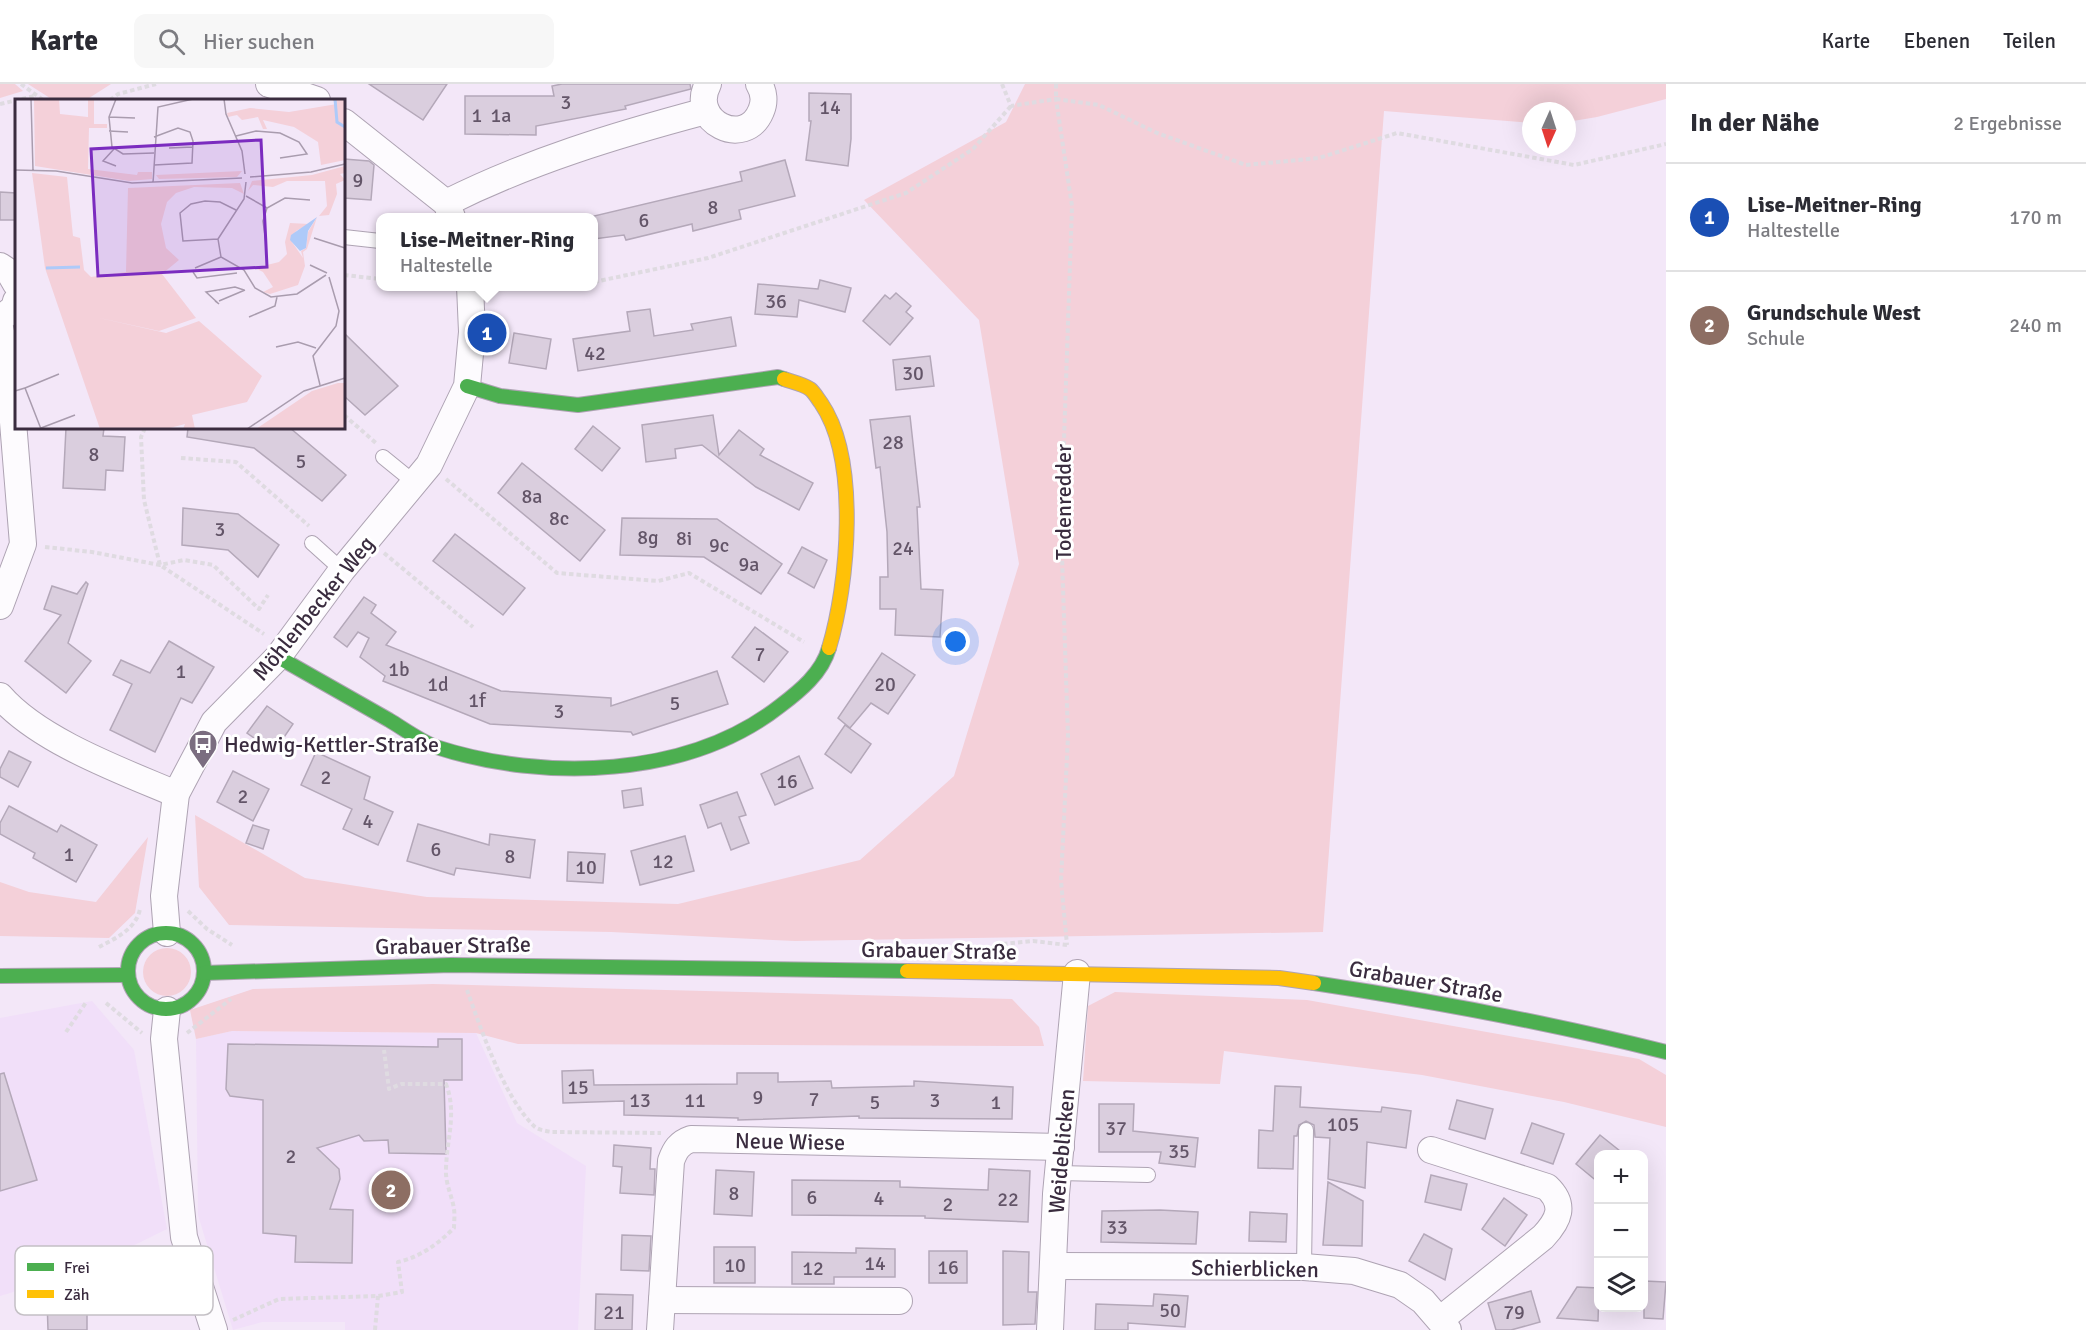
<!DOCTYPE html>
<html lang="de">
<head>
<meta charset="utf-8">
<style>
  body { margin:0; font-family:Signika,sans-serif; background:#f7f7f7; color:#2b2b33 }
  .controls { position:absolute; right:18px; bottom:18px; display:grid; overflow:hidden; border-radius:12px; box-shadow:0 6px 24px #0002 }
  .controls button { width:54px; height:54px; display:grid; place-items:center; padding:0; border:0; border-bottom:2px solid #e1e1e2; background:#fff; color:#2b2b33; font:30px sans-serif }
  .compass { position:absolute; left:1522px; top:18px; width:54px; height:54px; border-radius:50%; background:#fff; box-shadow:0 6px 24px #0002; rotate:183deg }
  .you { position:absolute; left:956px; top:558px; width:21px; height:21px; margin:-15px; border:4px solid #fff; border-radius:50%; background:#1a73e8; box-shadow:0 0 0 9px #1a73e833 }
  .badge { display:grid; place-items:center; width:39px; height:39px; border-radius:50%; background:#7b6d80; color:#fff; font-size:20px; font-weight:700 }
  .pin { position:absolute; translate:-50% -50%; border:3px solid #fff; box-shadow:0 2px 6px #0006 }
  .popup { position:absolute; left:376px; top:129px; width:222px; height:78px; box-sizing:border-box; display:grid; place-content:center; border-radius:12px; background:#fff; filter:drop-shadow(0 2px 4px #0005); font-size:20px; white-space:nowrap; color:#7c7c81 }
  .popup b { font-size:22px; color:#2b2b33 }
  .popup::after { content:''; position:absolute; left:50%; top:100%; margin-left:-12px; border:12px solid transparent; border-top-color:#fff }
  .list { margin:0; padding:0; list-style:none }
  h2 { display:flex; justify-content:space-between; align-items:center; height:78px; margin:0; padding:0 24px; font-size:26px }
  h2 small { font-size:20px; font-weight:400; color:#7c7c81 }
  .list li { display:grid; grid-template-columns:39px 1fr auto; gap:18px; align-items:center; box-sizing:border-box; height:108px; padding:0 24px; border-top:2px solid #e1e1e2 }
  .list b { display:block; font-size:22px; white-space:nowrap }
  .list p { margin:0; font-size:20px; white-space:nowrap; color:#7c7c81 }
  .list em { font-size:20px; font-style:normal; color:#7c7c81 }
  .icon { flex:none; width:33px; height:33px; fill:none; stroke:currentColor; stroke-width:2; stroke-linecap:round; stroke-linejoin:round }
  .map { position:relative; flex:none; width:1666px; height:1246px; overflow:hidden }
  header { display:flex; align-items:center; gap:36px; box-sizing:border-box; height:84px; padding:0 30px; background:#fff; border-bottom:2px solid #e1e1e2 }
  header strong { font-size:28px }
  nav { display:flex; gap:33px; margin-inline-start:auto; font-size:21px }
  .search { width:420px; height:54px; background:#f7f7f7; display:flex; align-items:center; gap:15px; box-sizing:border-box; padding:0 21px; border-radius:12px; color:#7c7c81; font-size:22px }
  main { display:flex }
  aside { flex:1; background:#fff }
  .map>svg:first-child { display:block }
  .built { fill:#f1dff9 }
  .green { fill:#f4d0d9 }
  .building { fill:#dacede; stroke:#b4a8b9; stroke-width:1.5 }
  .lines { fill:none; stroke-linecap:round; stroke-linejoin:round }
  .lane-casing { stroke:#aea3b3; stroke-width:16 }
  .street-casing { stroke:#aea3b3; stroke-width:28 }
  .fast-casing { stroke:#aea3b3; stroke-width:16 }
  .slow-casing { stroke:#aea3b3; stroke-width:16 }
  .path { stroke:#dfdbe1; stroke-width:4; stroke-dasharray:4.5 3; stroke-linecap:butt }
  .lane { stroke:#fdfbfe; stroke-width:14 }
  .street { stroke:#fdfbfe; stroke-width:26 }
  .fast { stroke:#4caf50; stroke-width:14 }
  .slow { stroke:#ffc107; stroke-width:14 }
  .labels { text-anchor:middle; stroke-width:6; stroke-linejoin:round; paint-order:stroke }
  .number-label { font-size:20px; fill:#635568 }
  .street-label { font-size:22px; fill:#3a2c3f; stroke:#fff }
  .poi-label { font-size:22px; fill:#3a2c3f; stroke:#fff; text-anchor:start }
  .inset-river { fill:none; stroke:#aecaf9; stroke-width:3 }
  .inset-road { fill:none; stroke:#a99cae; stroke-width:1.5 }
  .view { fill:#7b2cbf; fill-opacity:0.15; stroke:#7b2cbf; stroke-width:3 }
  .inset-edge { fill:none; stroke:#3a2c3f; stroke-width:3 }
  .key { fill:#fff; stroke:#c4c0c5; stroke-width:1.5 }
  .key-label { font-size:16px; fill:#3a2c3f }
</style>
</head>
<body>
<header>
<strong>Karte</strong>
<div class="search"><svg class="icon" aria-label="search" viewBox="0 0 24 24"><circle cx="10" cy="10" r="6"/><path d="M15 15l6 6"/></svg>Hier suchen</div>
<nav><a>Karte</a><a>Ebenen</a><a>Teilen</a></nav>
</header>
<main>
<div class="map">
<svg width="1666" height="1246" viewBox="0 0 1666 1246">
  <rect width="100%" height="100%" fill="#f3e7f8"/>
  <g class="built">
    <path d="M92,917L134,966L167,1145L80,1188L0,1212V934Z"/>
    <path d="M232,947L476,949L517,1039L586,1082L578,1246H345V1238H262L233,1246L198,1131L196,955Z"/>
  </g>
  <g class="green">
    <path d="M0,0H15L23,7L0,14Z"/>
    <path d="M28,0H111L86,16H53Z"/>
    <path d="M1025,0H1666V15L1597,33L1567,38V27H1531V39L1384,27L1323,848L795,857L611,848L229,841L199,803L195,731L305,794L427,813L678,820L860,776L954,692L1019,480L979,236L864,116L1006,38Z"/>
    <path d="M148,753L135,829L109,854L0,852V798L29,808L96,818Z"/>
    <circle cx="167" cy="888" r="24"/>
    <path d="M433,900L1012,915L1039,943L1044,962L518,960L476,949L232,947L196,955L190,926L253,905Z"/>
    <path d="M1115,908L1307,916L1639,975L1666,991V1043L1564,1018L1422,991L1224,967L1220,1000L1083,997L1088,922Z"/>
  </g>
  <g class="building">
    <path d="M369,0H447L423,36Z"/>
    <path d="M562,0H690L691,5L625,22L626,25L536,42V51L465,50V12H554L552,2Z"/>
    <path d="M809,9L851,10V55L848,82L806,76L811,37H809Z"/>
    <path d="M344,75L369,77L374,81L371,116L344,114Z"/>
    <path d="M785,76L795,112L739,126L741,135L693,147L692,140L626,156L624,151L594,155V132L742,97L740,88Z"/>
    <path d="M0,108L16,109V136H0Z"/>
    <path d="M820,196L851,204L845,228L799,216L797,233L755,230L758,200L818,205Z"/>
    <path d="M896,209L911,222L906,228L913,234L890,261L863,237L885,211L890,215Z"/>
    <path d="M650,225L654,252L693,246L691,240L731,233L736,262L578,287L573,255L630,247L627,228Z"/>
    <path d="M344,249L398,302L365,331L344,312Z"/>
    <path d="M514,249L551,255L546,285L509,279Z"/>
    <path d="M930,272L934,302L896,306L893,276Z"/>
    <path d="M713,331L719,371L739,346L764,365L760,371L813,399L799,426L756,403L702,361L675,365L676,374L646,378L642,341Z"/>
    <path d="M910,332L920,423H917L921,505L943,506L940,553L895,551L896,525H880V493H888L887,448L880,383L876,384L870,336Z"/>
    <path d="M593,342L620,364L602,387L575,365Z"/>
    <path d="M66,344H104L103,352L125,353L123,387L106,386L105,406L63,404Z"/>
    <path d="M188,344H290L346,391L322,417L254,364L187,353Z"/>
    <path d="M522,379L605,446L580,477L498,409Z"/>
    <path d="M183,424L238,430L279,461L258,493L228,466L182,461Z"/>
    <path d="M622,434L717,435L782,480L761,510L704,473L620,471Z"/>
    <path d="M455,450L525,504L503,531L433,477Z"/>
    <path d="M802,463L827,476L814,504L788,489Z"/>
    <path d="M86,498L88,500L68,559L91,577L66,609L25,577L61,531L44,525L52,502L77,510Z"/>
    <path d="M364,513L376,521L371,529L396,548L386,561L501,607L611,614V622L717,587L728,620L633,651L631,648L490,640L383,597L385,592L360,573L369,554L358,548L347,563L334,553Z"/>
    <path d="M755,543L788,568L764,598L732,573Z"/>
    <path d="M169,557L214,583L192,619L181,614L155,668L110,646L132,600L113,591L121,576L150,589Z"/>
    <path d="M882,569L915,591L888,630L871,619L850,644L838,634Z"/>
    <path d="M267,622L293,640L274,668L247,649Z"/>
    <path d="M845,641L871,660L851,689L825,670Z"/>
    <path d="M9,667L31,678L18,703L0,693V685Z"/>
    <path d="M316,668L370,693L364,715L393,728L378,761L343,745L352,725L301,701Z"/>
    <path d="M799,672L813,704L775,721L761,690Z"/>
    <path d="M233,687L269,705L253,737L217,718Z"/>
    <path d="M641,704L643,721L624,724L622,707Z"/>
    <path d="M737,708L746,731L739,733L749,759L731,766L721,739L708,744L700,721Z"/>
    <path d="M9,722L57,748L61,741L97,761L76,798L33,774L35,769L0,750V739Z"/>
    <path d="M418,740L489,761L490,750L535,756L530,794L456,784L454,791L407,777Z"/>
    <path d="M253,741L269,746L263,765L246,759Z"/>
    <path d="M685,752L694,787L640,801L631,767Z"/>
    <path d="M568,768L605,770L603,799L567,797Z"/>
    <path d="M438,955H462V996H444L446,1070L389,1069L388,1056L364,1057L359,1051L317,1064L339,1085L340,1095L330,1125L353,1126L352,1179L295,1178L296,1152L263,1149V1016L230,1012L226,1005L228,960L438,963Z"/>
    <path d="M593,986L594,1001L737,1000V989H778V998L831,997L832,1004L914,1002V997L1013,1003L1012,1035L859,1034V1032L738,1036V1034L624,1031V1017L563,1019L562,987Z"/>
    <path d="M4,989L37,1096L0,1107V990Z"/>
    <path d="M1275,1002L1301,1003L1300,1023L1381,1028L1382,1023L1411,1027L1406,1064L1367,1058L1365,1104L1328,1095L1330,1054L1315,1053L1314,1041L1306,1037L1299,1041L1297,1052H1294L1293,1085L1258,1084L1259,1046L1273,1047Z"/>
    <path d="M1457,1016L1493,1025L1485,1055L1449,1045Z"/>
    <path d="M1099,1020H1134L1133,1047L1198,1054L1195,1083L1159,1079L1161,1068H1099Z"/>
    <path d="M1532,1039L1564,1050L1553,1080L1521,1069Z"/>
    <path d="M1600,1051L1625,1071H1599V1099L1576,1080Z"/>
    <path d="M614,1061L651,1064L650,1085H655L654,1111L620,1109L622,1083L613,1082Z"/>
    <path d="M989,1085L1030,1087L1028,1138L925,1134V1132L792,1131V1096L900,1097V1103L988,1106Z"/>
    <path d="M716,1086L754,1088L752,1132L714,1130Z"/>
    <path d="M1431,1091L1467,1100L1461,1126L1425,1118Z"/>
    <path d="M1328,1098L1363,1117L1362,1162L1323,1161Z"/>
    <path d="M1504,1114L1527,1131L1505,1162L1482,1145Z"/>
    <path d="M1160,1126L1198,1128L1196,1160L1101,1158L1102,1127Z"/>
    <path d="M1250,1128L1287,1130L1286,1158L1249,1157Z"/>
    <path d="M1424,1150L1452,1165L1445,1196L1409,1177Z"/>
    <path d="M622,1151L651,1152L649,1187L621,1186Z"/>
    <rect x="714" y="1163" width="41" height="36"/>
    <path d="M856,1164L895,1165V1193H834V1200H792V1168L856,1169Z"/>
    <rect x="929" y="1167" width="38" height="32"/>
    <path d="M1003,1167L1029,1168L1028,1208H1037L1035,1240L1003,1241Z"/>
    <path d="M1644,1197L1666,1198L1663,1235L1644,1234Z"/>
    <path d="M1577,1203L1599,1204L1598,1237L1557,1234Z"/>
    <path d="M1531,1207L1540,1238L1511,1246H1496L1488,1219Z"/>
    <path d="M596,1210L633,1211L632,1246H595Z"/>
    <path d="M1154,1210L1188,1212L1185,1243L1128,1239V1246H1095L1096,1220L1153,1222Z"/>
    <path d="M87,1215V1246H48L47,1216Z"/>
  </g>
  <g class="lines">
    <g class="lane-casing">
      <g id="lane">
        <path d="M344,153L380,157"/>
        <path d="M383,373L415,399"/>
        <path d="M312,459L342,486"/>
        <path d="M1058,1089L1148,1091"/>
        <path d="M1304,1183L1306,1046"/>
      </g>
    </g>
    <g class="street-casing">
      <g id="street">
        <path d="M269,0L317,16"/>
        <path d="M708,0C688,37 745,66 761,27C765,18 764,8 759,0"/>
        <path d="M344,38L446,119L452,133"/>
        <path d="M446,119C530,77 616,51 706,27"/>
        <path d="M0,182L9,188L16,200"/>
        <path d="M0,235L14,224L16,217"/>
        <path d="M0,244L8,277L23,460L0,522"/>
        <path d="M0,612C39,657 122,687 176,710"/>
        <path d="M167,849L164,812L176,710L214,638L278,573L342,486L429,381L467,302L472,248L470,202"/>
        <path d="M167,926L164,955L184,1153L214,1246"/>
        <path d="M1431,1066L1547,1103C1566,1121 1559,1136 1543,1153L1441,1235"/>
        <path d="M1055,1182L1304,1183L1354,1187L1400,1201L1423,1217L1448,1246"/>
        <path d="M662,1216L899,1217"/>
        <path d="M660,1246L671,1077C675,1066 679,1059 691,1055L1061,1063"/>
        <path d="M1050,1246L1056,1110L1077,889"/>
      </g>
    </g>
    <g class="fast-casing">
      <g id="fast">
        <path d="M467,302L500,312L578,321L778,293L784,295"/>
        <path d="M278,573C315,594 352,615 389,636C404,645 420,657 436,663C544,698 688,694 780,622C800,607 822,589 829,564"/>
        <circle cx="166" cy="887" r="38"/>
        <path d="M204,889L451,881L907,887"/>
        <path d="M0,892L128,891"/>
        <path d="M1314,899C1433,917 1550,939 1666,968"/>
      </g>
    </g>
    <g class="slow-casing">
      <g id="slow">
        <path d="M784,295C792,298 803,300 810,305C814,308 818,315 821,319C860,376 848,501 829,564"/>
        <path d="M907,887L1279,894L1314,899"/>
      </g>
    </g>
    <g class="path">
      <path d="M21,0L43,16"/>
      <path d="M1002,0L1011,22L1056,15L1072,122L1061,443L1068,652L1061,797L1067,861"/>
      <path d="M1056,0V15L1099,21L1157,49L1246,81L1319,74L1397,49L1574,81L1666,60"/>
      <path d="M110,16L118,10L156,0"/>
      <path d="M0,20L35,12"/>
      <path d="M344,191L380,195"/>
      <path d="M594,198L708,174L906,109L973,65L1011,22"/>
      <path d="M344,331L376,359"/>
      <path d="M145,344L141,353L144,416L160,481L264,550"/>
      <path d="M181,374L236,378L309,442"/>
      <path d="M446,395L557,489L658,497L689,489L804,558"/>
      <path d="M45,463L92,468L160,481L184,476L213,481L259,525L268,511"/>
      <path d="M384,469L473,543"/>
      <path d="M188,827L207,845L232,861"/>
      <path d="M1003,860L1033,857L1067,861"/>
      <path d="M99,863C116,854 136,845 140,825"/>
      <path d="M467,906C481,945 504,1014 535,1043C539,1046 546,1047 552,1048L661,1049"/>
      <path d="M106,919L142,949"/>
      <path d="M66,948L87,917"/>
      <path d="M187,949L231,915"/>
      <path d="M233,1236L279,1215L378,1212L402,1208L398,1178C420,1173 438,1160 454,1144C454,1138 455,1131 454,1125C452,1111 445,1100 446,1084C447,1054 457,1029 446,1000H401L389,1005L384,966"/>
      <path d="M375,1246L378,1212"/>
    </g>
    <use href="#lane" class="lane"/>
    <use href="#street" class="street"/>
    <use href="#fast" class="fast"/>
    <use href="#slow" class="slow"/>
  </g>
  <defs>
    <g id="bus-pin" transform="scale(1.5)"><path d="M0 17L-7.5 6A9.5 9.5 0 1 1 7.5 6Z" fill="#7b6d80" stroke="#fff"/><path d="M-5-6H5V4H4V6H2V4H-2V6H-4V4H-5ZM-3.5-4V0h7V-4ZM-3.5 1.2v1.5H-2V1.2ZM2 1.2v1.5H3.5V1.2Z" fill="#fff"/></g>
  </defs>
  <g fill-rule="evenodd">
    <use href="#bus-pin" x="203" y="660"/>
  </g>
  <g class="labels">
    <g class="number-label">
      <text x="566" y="25">3</text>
      <text x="830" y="30">14</text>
      <text x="477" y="38">1</text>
      <text x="501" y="38">1a</text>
      <text x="358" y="103">9</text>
      <text x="713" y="130">8</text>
      <text x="644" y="143">6</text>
      <text x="776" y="224">36</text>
      <text x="595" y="276">42</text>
      <text x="913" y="296">30</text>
      <text x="893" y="365">28</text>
      <text x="94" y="377">8</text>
      <text x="301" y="384">5</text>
      <text x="532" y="419">8a</text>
      <text x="559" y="441">8c</text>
      <text x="220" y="452">3</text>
      <text x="648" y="460">8g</text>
      <text x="684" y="461">8i</text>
      <text x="719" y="468">9c</text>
      <text x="903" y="471">24</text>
      <text x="749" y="487">9a</text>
      <text x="760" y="577">7</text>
      <text x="399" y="592">1b</text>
      <text x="181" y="594">1</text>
      <text x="438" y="607">1d</text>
      <text x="885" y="607">20</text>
      <text x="477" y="623">1f</text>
      <text x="675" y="626">5</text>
      <text x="559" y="634">3</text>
      <text x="326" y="700">2</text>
      <text x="787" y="704">16</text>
      <text x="243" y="719">2</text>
      <text x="368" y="744">4</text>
      <text x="436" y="772">6</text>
      <text x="69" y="777">1</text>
      <text x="510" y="779">8</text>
      <text x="663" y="784">12</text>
      <text x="586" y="790">10</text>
      <text x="578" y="1010">15</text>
      <text x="758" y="1020">9</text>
      <text x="814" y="1022">7</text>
      <text x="640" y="1023">13</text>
      <text x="695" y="1023">11</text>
      <text x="935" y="1023">3</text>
      <text x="875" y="1025">5</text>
      <text x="996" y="1025">1</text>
      <text x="1343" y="1047">105</text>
      <text x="1116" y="1051">37</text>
      <text x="1179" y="1074">35</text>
      <text x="291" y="1079">2</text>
      <text x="734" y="1116">8</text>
      <text x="812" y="1120">6</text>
      <text x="879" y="1121">4</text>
      <text x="1008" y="1122">22</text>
      <text x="948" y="1127">2</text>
      <text x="1117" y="1150">33</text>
      <text x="875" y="1186">14</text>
      <text x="735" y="1188">10</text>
      <text x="948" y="1190">16</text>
      <text x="813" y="1191">12</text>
      <text x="1170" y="1233">50</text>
      <text x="614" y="1235">21</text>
      <text x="1514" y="1235">79</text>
    </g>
    <g class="street-label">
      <text transform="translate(1063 418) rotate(-90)" y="8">Todenredder</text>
      <text transform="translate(313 524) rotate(-51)" y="8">Möhlenbecker Weg</text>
      <text transform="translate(453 861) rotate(-1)" y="8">Grabauer Straße</text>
      <text transform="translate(939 866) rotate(1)" y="8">Grabauer Straße</text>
      <text transform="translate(1426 897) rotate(10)" y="8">Grabauer Straße</text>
      <text transform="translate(790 1057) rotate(1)" y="8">Neue Wiese</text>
      <text transform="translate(1061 1067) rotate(-85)" y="8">Weideblicken</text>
      <text transform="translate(1255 1184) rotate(1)" y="8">Schierblicken</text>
    </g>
    <g class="poi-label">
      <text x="224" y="668">Hedwig-Kettler-Straße</text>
    </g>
  </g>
  <g transform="translate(15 15)">
    <rect width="330" height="330" fill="#f3e7f8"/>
    <path d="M19,0H44L45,15L73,18V0H79V25H92V29H74L73,70L122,76L123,73H137V80L114,82L20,67ZM316,0H330V61L306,66L303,43L279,28L248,21L252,30H248L243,18L227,21L222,16L213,18L212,14L235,9L274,13L322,5ZM330,67V74L325,75L330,81L321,85L322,95L314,116L304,117L312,107L310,82H272L258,88L238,86L233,92L237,82L297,76ZM227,72L222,78L144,80L141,76ZM17,74L52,78L58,137L65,139L69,171L76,178L111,173L113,89L225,84L229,95L217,89L179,88L161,94L152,103L146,125L151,149L164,161L147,175L181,219L144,232L80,218L151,234L184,222L247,277L232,303L177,316L180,330H168L170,325L151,330H85L30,169ZM302,118L292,150L288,153L290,167L283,186L255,195L248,193L258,188L248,173L240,169L264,163L272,155L270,143L275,124L294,125L281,132L277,143L288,159L286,152L291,149L293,133ZM323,284H330V330H241L297,292Z" fill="#f4d0d9"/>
    <path d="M302,118L293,132L291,149L285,152L275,141L276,136Z" fill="#aecaf9"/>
    <path class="inset-river" d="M320,0L322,23L330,28M31,169L65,168"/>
    <path class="inset-road" d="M16,0L18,71M101,0L94,18L97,48L108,55L139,54M209,0L211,15L227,52L230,75M94,18L120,19M94,32L113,33M221,37L241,32L265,34L284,43L292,55L265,59M154,49L178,48M99,50L88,62L101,67M139,66L177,64L178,42L175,33L163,29L139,38M0,71L41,72L117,84L227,79M235,78L296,73L330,65M231,83L229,100L203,140L206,158L229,171L240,189L256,198L282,195L311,176M138,84L143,8L178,0M231,97L252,109M299,139L330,149M203,140L168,142L165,114L176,105L190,102L205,103L221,111M251,144L248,122L252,109L270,99L295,101M295,166L312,174M180,169L206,158M178,173L182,179L222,174M200,202L204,205L191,193L220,188L229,191M204,202L230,191M234,218L260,207L262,198M261,248L283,243L301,249M305,286L298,257L321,227L324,212L314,178M10,289L44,275M0,292L10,289L26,330M26,329L60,316M232,330L289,292L330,279"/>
    <path class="view" d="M246,41L252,168L83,177L76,50Z"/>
    <rect width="330" height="330" class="inset-edge"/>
  </g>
  <rect x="15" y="1162" width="198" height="69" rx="9" class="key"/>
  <rect x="27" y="1179" width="27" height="8" fill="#4caf50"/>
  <rect x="27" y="1206" width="27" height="8" fill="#ffc107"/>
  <g class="key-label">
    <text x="64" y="1189">Frei</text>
    <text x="64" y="1216">Zäh</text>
  </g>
</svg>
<div class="controls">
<button>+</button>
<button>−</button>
<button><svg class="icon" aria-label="layers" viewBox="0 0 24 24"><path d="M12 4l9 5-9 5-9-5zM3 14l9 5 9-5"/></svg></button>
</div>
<svg class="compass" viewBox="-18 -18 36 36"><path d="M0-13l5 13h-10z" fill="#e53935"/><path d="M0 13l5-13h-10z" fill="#7c7c81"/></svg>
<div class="you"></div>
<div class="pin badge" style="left:487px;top:249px;background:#1a4fb4">1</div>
<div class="popup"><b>Lise-Meitner-Ring</b>Haltestelle</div>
<div class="pin badge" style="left:391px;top:1106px;background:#8d6e63">2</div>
</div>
<aside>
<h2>In der Nähe<small>2 Ergebnisse</small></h2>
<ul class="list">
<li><span class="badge" style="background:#1a4fb4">1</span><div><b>Lise-Meitner-Ring</b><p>Haltestelle</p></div><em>170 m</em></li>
<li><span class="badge" style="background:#8d6e63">2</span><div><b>Grundschule West</b><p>Schule</p></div><em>240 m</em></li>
</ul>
</aside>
</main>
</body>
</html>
